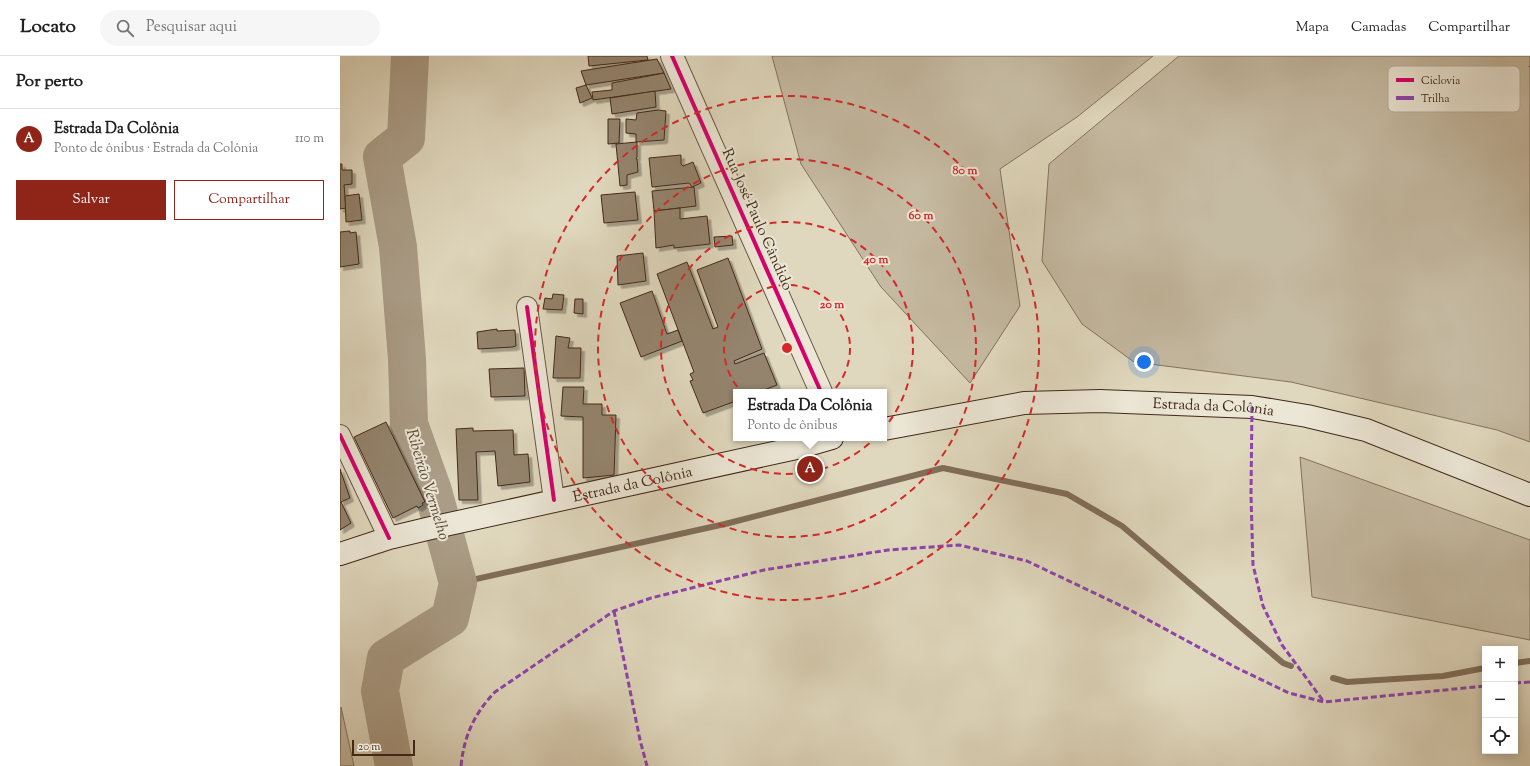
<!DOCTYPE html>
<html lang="pt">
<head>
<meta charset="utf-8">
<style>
  body { margin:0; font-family:"Sorts Mill Goudy",serif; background:#f6f6f6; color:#222 }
  .controls { position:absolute; right:12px; bottom:12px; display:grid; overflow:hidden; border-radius:0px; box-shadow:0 2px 10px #0003 }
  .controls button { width:36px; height:36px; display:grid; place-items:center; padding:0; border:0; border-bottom:1px solid #e0e0e0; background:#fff; color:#222; font:20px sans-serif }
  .scale { position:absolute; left:12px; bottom:10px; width:63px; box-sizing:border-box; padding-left:4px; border:2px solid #422918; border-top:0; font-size:11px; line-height:14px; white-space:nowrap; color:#422918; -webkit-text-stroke:3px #ebe6d5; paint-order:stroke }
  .you { position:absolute; left:804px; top:306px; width:14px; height:14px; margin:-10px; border:3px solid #fff; border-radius:50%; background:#1a73e8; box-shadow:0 0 0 6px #1a73e833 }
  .badge { display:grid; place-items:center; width:26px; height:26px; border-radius:50%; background:#8f2418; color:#fff; font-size:13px; font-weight:700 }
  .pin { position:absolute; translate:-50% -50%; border:2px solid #fff; box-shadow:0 1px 4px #0006 }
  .popup { position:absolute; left:393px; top:333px; width:154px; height:52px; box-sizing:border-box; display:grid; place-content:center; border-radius:0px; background:#fff; filter:drop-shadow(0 1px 3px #0005); font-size:13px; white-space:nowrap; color:#767676 }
  .popup b { font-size:15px; color:#222 }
  .popup::after { content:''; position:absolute; left:50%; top:100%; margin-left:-8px; border:8px solid transparent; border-top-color:#fff }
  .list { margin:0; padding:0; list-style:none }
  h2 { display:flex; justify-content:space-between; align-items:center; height:52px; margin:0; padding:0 16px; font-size:17px }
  h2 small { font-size:13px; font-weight:400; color:#767676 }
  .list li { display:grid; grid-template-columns:26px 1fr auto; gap:12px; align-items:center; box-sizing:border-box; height:60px; padding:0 16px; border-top:1px solid #e0e0e0 }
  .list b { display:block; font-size:15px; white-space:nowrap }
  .list p { margin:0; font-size:13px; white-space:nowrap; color:#767676 }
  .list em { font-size:13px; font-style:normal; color:#767676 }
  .actions { display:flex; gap:8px; padding:12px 16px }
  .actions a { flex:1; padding:9px 0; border:1px solid #8f2418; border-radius:0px; text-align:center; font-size:14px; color:#8f2418 }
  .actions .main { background:#8f2418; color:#fff }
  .icon { flex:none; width:22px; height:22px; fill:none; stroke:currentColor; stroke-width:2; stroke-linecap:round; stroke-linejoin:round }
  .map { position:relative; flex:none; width:1190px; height:710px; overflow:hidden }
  header { display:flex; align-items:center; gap:24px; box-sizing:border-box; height:56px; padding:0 20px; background:#fff; border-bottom:1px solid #e0e0e0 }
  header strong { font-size:19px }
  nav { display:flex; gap:22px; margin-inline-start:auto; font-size:14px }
  .search { width:280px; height:36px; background:#f6f6f6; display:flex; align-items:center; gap:10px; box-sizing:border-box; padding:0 14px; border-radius:22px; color:#767676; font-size:15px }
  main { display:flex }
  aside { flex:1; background:#fff }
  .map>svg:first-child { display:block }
  .green { fill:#c5baa2; stroke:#84725d }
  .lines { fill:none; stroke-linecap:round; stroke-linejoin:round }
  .stream { stroke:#806e5a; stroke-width:6 }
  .river { stroke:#aa9c86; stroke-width:38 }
  .building { fill:#94846e; stroke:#422918; filter:url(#shadow) }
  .minor-casing { stroke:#6a5542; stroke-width:22 }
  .tertiary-casing { stroke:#6a5542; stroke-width:24 }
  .secondary-casing { stroke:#422918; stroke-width:24 }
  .minor { stroke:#ebe6d5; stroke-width:20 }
  .tertiary { stroke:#ebe6d5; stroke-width:22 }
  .secondary { stroke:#ebe6d5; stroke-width:22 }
  .quiet { stroke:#8e44ad; stroke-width:3; stroke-dasharray:6 3; stroke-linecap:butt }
  .cycleway-casing { stroke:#ebe6d5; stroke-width:6 }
  .cycleway { stroke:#d6006c; stroke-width:4 }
  .ring { fill:none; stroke:#d62828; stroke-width:2; stroke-dasharray:7 5 }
  .labels { text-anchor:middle; stroke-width:4; stroke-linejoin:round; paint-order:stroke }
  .street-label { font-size:15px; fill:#422918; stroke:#ebe6d5 }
  .water-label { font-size:16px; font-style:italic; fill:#5c4634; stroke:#ebe6d5 }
  .key { fill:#ebe6d5; stroke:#b8ad9c; stroke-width:1 }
  .key-label { font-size:11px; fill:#422918 }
  .centre { fill:#d62828; stroke:#ebe6d5; stroke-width:2 }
  .ring-label { font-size:12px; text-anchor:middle; font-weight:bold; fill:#d62828; stroke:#ebe6d5; stroke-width:4; stroke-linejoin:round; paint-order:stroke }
</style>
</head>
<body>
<header>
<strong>Locato</strong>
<div class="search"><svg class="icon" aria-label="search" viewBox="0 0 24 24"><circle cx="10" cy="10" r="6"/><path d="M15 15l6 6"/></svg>Pesquisar aqui</div>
<nav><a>Mapa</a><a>Camadas</a><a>Compartilhar</a></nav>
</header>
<main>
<aside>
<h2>Por perto<small></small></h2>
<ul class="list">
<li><span class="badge">A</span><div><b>Estrada Da Colônia</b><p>Ponto de ônibus · Estrada da Colônia</p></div><em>110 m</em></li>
</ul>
<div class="actions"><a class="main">Salvar</a><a>Compartilhar</a></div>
</aside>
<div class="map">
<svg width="1190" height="710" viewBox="0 0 1190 710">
  <defs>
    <filter id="shadow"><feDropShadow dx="3.5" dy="3.5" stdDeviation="0" flood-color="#0004"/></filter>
  </defs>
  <rect width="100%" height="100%" fill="#e0d8be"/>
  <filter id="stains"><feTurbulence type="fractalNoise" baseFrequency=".005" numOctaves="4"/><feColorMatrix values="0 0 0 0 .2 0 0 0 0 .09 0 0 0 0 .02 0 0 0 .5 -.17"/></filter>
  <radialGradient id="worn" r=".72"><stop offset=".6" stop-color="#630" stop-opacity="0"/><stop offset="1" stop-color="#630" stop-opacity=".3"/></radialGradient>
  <g class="green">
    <path d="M432,0H813L737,61L660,113L680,250L630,327L541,231L461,108Z"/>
    <path d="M839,0H1190V386L1157,374L951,326L794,306L742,268L702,205L709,108Z"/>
    <path d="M960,401L1190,484V584L972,541Z"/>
    <path d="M1,651L14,710H0Z"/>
  </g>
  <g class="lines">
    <g class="stream">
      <path d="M118,527L385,468L603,412L727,438L782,470L943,607L951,610"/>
      <path d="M1175,607L1190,605"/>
      <path d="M993,622L1007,626L1103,620L1145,612"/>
    </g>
    <path class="river" d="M54,710L40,635L46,602L110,562L118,527L93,435L69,368L67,303L58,191L42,101L66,82L70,0"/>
  </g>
  <g class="building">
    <path d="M248,0H307L308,4L249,10Z"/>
    <path d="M317,3L324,17L246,29L241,15Z"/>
    <path d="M324,17L331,33L253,44L252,36L272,34V27Z"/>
    <path d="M246,29L252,42L240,47L236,32Z"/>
    <path d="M315,35L316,51L272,58L270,42Z"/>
    <path d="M318,54L326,55L324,84L296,86V78L286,77V63L296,64L297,57Z"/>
    <path d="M268,63H280L279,87L268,88Z"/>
    <path d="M297,86V101L296,103H297L298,116L287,119V129L280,130L276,88Z"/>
    <path d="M341,99V108L343,110L353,106L361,127L352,131L349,127L312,131L309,102Z"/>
    <path d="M0,108H2V114H12V128L4,129L6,152L0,153Z"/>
    <path d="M354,131L356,150L314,155L312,135Z"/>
    <path d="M295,136L298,164L264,167L261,139Z"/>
    <path d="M19,138L22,164L6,166L5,140Z"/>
    <path d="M340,152V163L367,160L370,188L334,192V189L316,192L314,155Z"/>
    <path d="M10,175V177L16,176L19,208L0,211V176Z"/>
    <path d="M392,180L393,189L375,191L374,181Z"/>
    <path d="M303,197L306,225L278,229L277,200Z"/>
    <path d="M388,202L422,293L394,305L395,308L424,297L437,329L419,336H396V345L363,357L350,325L353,324L350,318L354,316L317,218L347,206L373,273L378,271L357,214Z"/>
    <path d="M312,235L327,278L338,274L342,285L301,301L280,247Z"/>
    <path d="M213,238L224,239L222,254L203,253L205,242L212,243Z"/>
    <path d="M235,243H243V258L234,257Z"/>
    <path d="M157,273V275L175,274L176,290L173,291L138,293L137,276Z"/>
    <path d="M216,280L230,282L228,292H241L240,322H213Z"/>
    <path d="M184,312L185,340L151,341L149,313Z"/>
    <path d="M223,331H244L243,348H262V359H276L274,419L243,422V361L221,360Z"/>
    <path d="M46,366L85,446L82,447L83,449L78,452L77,450L53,462L14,381Z"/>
    <path d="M133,372V375L173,374L174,399L188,398L190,426L158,430L155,395L136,396L138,444H119L116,373Z"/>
    <path d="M0,413L10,442L1,446L11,467L0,474Z"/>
  </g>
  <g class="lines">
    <g class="minor-casing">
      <g id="minor">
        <path d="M187,251L214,444"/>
        <path d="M0,379L49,482"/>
      </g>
    </g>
    <g class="tertiary-casing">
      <path id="tertiary" d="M332,0L481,336"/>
    </g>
    <g class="secondary-casing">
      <g id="secondary">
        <path id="s1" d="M544,373L684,347L760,345L912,351L967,360L1026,374L1190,439"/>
        <path id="s2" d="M0,498L49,482L91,472L461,391L492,382"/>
      </g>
    </g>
    <use href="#minor" class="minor"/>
    <use href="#tertiary" class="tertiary"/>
    <use href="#secondary" class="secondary"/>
    <g class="quiet">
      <path d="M1190,10V11"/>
      <path d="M912,351L911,439L913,509L923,550L942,589L984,646"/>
      <path d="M274,555L300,684L307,710"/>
      <path d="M1175,627L1190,626"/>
      <path d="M121,710C124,680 134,658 155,636L274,555L311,542L424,514L548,494L619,489L687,505L790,554L897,612L949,637L984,646L1145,630"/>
    </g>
    <g class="cycleway-casing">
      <g id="cycleway">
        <path d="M332,0L481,336"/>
        <path d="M187,251L214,444"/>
        <path d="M0,379L49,482"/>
      </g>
    </g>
    <use href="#cycleway" class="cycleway"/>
  </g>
  <g class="ring">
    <circle cx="447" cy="292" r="63"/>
    <circle cx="447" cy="292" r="126"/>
    <circle cx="447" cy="292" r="189"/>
    <circle cx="447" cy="292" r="252"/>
  </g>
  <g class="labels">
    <g class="street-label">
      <text transform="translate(418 163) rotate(66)" y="5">Rua José Paulo Cândido</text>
      <text dy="5" stroke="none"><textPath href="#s1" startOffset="332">Estrada da Colônia</textPath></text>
      <text dy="5" stroke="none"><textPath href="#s2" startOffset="301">Estrada da Colônia</textPath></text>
    </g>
    <g class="water-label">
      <text transform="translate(89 428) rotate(73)" y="6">Ribeirão Vermelho</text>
    </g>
  </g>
  <rect x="1048" y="10" width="132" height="46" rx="6" class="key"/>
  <rect x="1056" y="22" width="18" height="4" fill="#d6006c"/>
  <rect x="1056" y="40" width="18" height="4" fill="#8e44ad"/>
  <g class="key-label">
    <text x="1081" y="28">Ciclovia</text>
    <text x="1081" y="46">Trilha</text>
  </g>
  <circle cx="447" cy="292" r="6" class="centre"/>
  <g class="ring-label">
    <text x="625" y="118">80 m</text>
    <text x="581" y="163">60 m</text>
    <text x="536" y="207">40 m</text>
    <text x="492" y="252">20 m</text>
  </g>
  <rect width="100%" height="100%" filter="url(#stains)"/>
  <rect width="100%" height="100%" fill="url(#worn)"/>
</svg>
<div class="controls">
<button>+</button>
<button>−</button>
<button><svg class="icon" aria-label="locate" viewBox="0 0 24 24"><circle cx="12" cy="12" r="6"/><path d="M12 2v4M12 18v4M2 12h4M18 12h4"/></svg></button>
</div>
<div class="scale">20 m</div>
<div class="you"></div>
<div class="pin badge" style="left:470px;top:413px">A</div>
<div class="popup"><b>Estrada Da Colônia</b>Ponto de ônibus</div>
</div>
</main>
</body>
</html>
